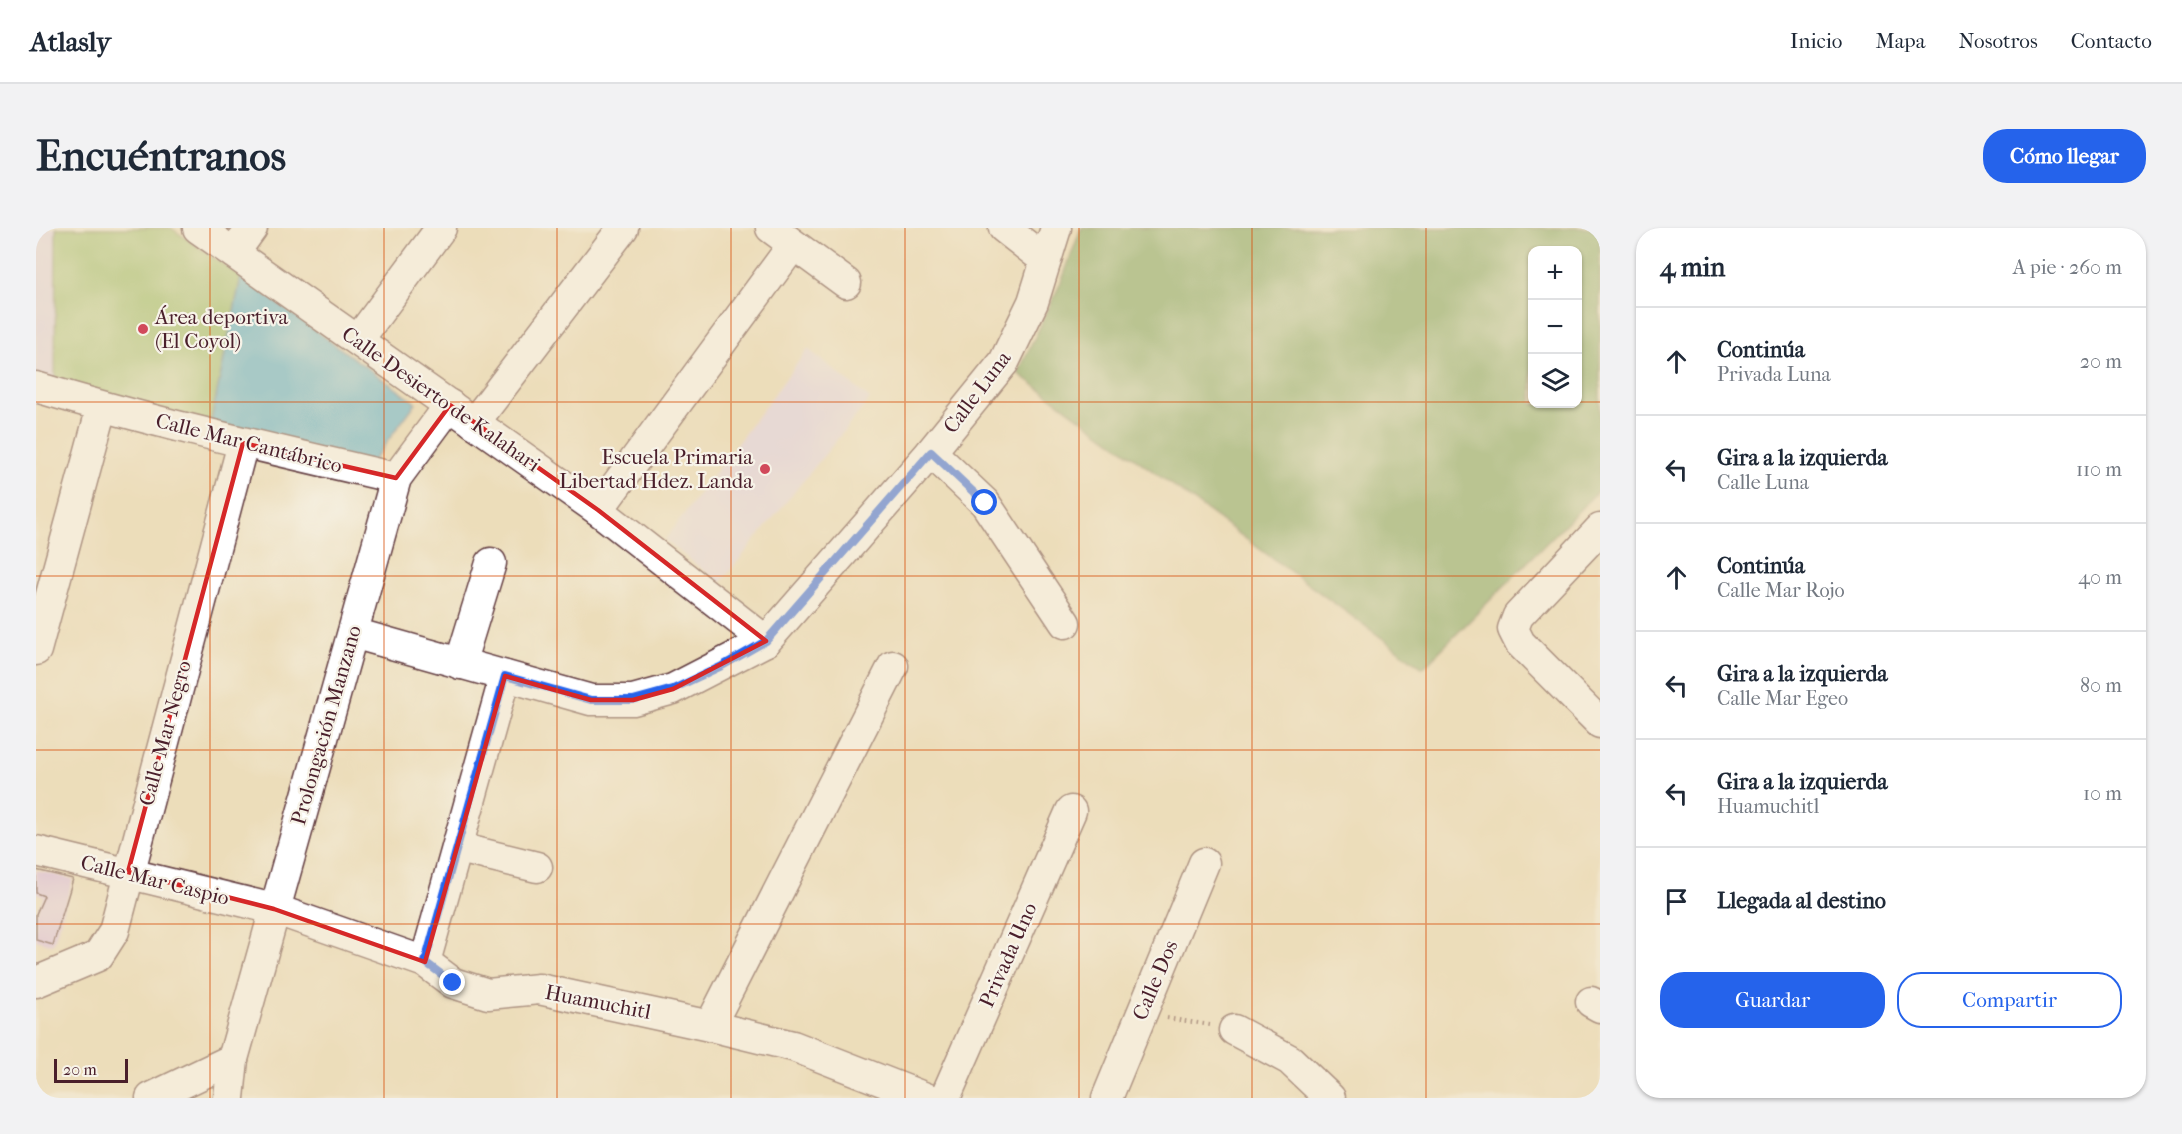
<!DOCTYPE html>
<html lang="es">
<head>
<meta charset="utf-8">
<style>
  body { margin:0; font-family:"IM FELL French Canon",serif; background:#f2f2f3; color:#1f2937 }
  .controls { position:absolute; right:18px; top:18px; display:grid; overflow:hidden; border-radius:12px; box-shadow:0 2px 4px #0004 }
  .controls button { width:54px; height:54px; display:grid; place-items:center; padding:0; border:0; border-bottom:2px solid #e0e1e3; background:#fff; color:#1f2937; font:30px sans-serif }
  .scale { position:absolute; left:18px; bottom:15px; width:74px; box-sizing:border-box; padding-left:6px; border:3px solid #4a1f2b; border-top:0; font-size:16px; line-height:21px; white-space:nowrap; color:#4a1f2b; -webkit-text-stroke:4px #f7f3e8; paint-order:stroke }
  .stop { position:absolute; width:18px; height:18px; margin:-14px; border:4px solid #2563eb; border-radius:50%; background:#fff }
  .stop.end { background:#2563eb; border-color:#fff; box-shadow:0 2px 6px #0008 }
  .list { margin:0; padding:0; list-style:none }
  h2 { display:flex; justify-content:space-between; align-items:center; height:78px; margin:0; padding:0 24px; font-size:26px }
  h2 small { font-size:20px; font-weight:400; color:#747a83 }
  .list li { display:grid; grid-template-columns:39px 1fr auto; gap:18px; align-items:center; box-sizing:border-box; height:108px; padding:0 24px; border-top:2px solid #e0e1e3 }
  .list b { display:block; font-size:22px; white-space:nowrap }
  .list p { margin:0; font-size:20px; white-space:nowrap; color:#747a83 }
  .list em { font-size:20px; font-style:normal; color:#747a83 }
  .actions { display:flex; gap:12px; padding:18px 24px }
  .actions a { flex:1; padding:14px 0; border:2px solid #2563eb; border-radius:24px; text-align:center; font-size:21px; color:#2563eb }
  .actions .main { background:#2563eb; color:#fff }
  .icon { flex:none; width:33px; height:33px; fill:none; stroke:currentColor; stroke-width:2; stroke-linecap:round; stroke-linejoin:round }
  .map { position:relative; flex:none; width:1564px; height:870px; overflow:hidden; border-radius:24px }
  header { display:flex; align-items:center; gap:36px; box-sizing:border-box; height:84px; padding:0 30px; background:#fff; border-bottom:2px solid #e0e1e3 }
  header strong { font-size:28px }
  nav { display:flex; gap:33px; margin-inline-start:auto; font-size:21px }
  .intro { display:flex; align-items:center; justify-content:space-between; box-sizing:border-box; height:144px; padding:0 36px }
  h1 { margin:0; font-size:42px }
  .button { padding:15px 27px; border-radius:24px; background:#2563eb; color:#fff; font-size:21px; font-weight:700 }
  main { display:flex; gap:36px; padding:0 36px }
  aside { flex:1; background:#fff; border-radius:24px; box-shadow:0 2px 4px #0004 }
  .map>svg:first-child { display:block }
  .built { fill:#e1d4f3 }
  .green { fill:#9ac06c; stroke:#72704c; stroke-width:1.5 }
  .forest { fill:#7ba660; stroke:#626246; stroke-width:1.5; fill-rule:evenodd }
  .water { fill:#57b2d5; stroke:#506880; stroke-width:1.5 }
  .building { fill:#d3afed }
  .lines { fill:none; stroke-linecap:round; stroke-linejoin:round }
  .minor-casing { stroke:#623c40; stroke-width:33 }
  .path { stroke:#623c40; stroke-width:4; stroke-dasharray:1.5 4.5; stroke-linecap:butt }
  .minor { stroke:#fff; stroke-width:30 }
  .route { stroke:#2563eb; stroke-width:8 }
  .marked { fill:none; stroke:#d62828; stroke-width:4.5; stroke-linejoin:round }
  .grid { fill:none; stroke:#d8530f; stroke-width:1.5; stroke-opacity:0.55 }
  .poi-dot { fill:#d1495b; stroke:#f7f3e8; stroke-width:2 }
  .labels { text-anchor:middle; stroke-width:4.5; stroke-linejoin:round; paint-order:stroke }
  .poi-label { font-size:21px; fill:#4a1f2b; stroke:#f7f3e8; text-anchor:start }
  .street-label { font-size:21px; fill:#4a1f2b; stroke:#f7f3e8 }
</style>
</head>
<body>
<header>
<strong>Atlasly</strong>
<nav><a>Inicio</a><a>Mapa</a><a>Nosotros</a><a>Contacto</a></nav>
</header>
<div class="intro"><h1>Encuéntranos</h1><a class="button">Cómo llegar</a></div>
<main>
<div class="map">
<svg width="1564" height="870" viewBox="0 0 1564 870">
  <rect width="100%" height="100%" fill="#f7f3e8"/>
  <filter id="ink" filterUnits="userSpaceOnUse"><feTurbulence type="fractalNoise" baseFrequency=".0167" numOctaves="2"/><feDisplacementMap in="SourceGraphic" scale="12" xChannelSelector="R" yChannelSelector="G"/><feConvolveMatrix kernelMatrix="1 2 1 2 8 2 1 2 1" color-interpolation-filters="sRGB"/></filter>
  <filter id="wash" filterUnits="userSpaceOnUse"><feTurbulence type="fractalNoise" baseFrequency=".008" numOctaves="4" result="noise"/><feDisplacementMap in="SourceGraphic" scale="24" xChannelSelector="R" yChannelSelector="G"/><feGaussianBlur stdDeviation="1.35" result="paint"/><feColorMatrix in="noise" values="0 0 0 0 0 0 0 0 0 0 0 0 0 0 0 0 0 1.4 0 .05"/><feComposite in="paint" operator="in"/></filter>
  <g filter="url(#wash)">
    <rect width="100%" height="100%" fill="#ecddba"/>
    <g class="built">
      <path d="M0,0H20L19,153L0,147Z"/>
      <path d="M772,121L834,171L684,355L629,312Z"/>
    </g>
    <path class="green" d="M20,0H135L205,49L174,198L19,153Z"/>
    <path class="forest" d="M1045,0H1564V261L1387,440L982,145L1026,52ZM1496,22H1542V176H1496Z"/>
    <path class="water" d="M205,49L380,175L333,238L174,198Z"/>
    <g id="blocks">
      <path class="building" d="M0,642L37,651L17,717L0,712V686L8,668L0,665Z"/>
    </g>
  </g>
  <g filter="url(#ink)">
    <use href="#blocks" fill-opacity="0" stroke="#623c40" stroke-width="1.5"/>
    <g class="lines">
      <g class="minor-casing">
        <g id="minor">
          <path d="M162,0L562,282L730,413"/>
          <path d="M735,0L810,55"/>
          <path d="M968,0L1009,32"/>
          <path d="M198,25L216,0"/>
          <path d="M322,112L405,0"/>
          <path d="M0,159C119,195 239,222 360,250"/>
          <path d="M438,195L587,0"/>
          <path d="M895,224L949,275L1029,395"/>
          <path d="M562,282L757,17"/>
          <path d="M1564,301L1482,388L1477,401L1484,415L1564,495"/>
          <path d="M317,405L555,472H597L637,461L730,413L895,224L968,134L997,74L1020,0"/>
          <path d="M0,422L66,179"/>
          <path d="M424,436L455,335"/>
          <path d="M423,620L501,639"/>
          <path d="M0,623L238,681L389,734L417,755L452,766L503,761L674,798L757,818L890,870"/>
          <path d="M389,734L469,448"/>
          <path d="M0,754L62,728L78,703L207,215"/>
          <path d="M1555,774L1564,779"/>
          <path d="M674,798L857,438"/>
          <path d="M1198,802L1254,832L1294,870"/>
          <path d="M115,870L197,831"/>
          <path d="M193,870L197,831L360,250L414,177"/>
          <path d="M909,870L1035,583"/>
          <path d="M1071,870L1168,635"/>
        </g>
      </g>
      <path class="path" d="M1131,790L1174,797"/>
      <use href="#minor" class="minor"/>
    </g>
  </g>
  <g class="lines" filter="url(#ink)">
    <path class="route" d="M417,755L389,734L469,448L555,472H597L637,461L686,438L730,413L895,224L949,275"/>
  </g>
  <path d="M0 0H1564V870H0ZM414,177L562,282L730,413L637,461L597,472H555L469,448L389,734L238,681L92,644L207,215L360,250Z" fill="#ecddba" fill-opacity=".55" fill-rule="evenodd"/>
  <path class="marked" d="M414,177L562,282L730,413L637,461L597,472H555L469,448L389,734L238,681L92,644L207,215L360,250Z"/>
  <path class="grid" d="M174,0V870M348,0V870M521,0V870M695,0V870M869,0V870M1043,0V870M1216,0V870M1390,0V870M0,174H1496M1542,174H1564M0,348H1564M0,522H1564M0,696H1564"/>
  <g class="poi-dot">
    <circle cx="107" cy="101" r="6"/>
    <circle cx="729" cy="241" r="6"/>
  </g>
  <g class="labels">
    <g class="poi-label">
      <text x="119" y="96">Área deportiva<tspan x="119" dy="24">(El Coyol)</tspan></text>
      <text x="717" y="236" text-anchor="end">Escuela Primaria<tspan x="717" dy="24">Libertad Hdez. Landa</tspan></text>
    </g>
    <g class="street-label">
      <text transform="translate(941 164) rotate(-53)" y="7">Calle Luna</text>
      <text transform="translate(405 171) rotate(35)" y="7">Calle Desierto de Kalahari</text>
      <text transform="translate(213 215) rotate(14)" y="7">Calle Mar Cantábrico</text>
      <text transform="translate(290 497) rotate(-74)" y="7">Prolongación Manzano</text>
      <text transform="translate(129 505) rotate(-75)" y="7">Calle Mar Negro</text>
      <text transform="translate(119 652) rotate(14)" y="7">Calle Mar Caspio</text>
      <text transform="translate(972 727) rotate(-66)" y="7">Privada Uno</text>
      <text transform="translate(1119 752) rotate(-67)" y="7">Calle Dos</text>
      <text transform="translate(562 774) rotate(11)" y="7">Huamuchitl</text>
    </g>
  </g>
</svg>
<div class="controls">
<button>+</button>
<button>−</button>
<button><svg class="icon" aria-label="layers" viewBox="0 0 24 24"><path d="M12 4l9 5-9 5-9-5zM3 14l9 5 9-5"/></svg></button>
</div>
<div class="scale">20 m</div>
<div class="stop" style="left:949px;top:275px"></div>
<div class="stop end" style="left:417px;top:755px"></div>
</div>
<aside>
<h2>4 min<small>A pie · 260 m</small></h2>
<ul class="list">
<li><svg class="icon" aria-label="ahead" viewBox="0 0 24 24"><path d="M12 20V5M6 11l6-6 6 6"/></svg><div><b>Continúa</b><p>Privada Luna</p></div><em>20 m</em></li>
<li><svg class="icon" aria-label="left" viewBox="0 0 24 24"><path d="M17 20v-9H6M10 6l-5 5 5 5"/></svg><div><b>Gira a la izquierda</b><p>Calle Luna</p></div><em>110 m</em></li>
<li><svg class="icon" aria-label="ahead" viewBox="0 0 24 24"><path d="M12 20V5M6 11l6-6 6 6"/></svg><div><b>Continúa</b><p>Calle Mar Rojo</p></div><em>40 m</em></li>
<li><svg class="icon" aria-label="left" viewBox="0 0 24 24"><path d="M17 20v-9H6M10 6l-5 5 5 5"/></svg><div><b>Gira a la izquierda</b><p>Calle Mar Egeo</p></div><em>80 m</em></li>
<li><svg class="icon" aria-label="left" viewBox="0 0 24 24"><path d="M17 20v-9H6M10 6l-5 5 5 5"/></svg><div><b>Gira a la izquierda</b><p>Huamuchitl</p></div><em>10 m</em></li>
<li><svg class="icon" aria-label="arrive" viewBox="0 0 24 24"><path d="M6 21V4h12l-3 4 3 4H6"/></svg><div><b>Llegada al destino</b></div></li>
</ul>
<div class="actions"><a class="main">Guardar</a><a>Compartir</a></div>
</aside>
</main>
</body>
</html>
